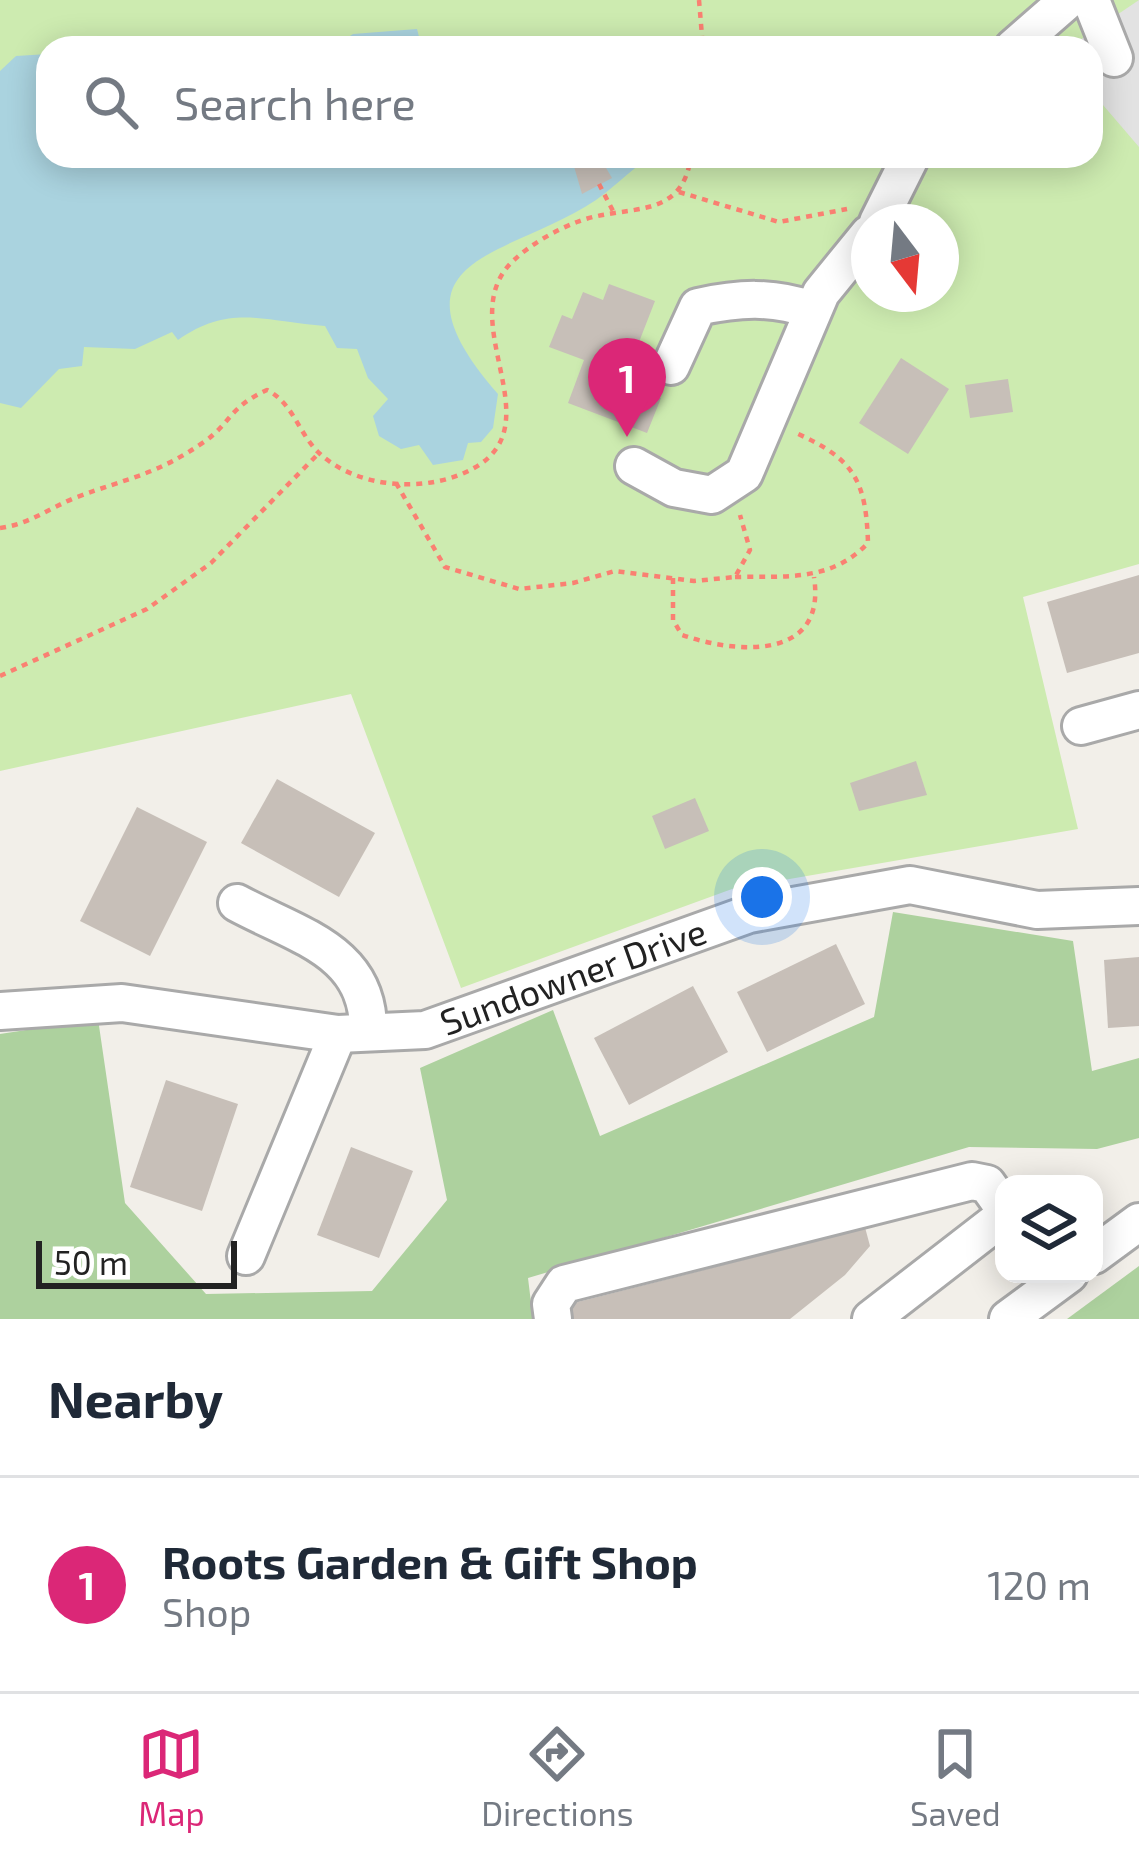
<!DOCTYPE html>
<html lang="en">
<head>
<meta charset="utf-8">
<style>
  body { margin:0; font-family:"Exo 2",sans-serif; background:#f6f6f7; color:#1f2937 }
  .controls { position:absolute; right:36px; bottom:36px; display:grid; overflow:hidden; border-radius:24px; box-shadow:0 6px 30px #0003 }
  .controls button { width:108px; height:108px; display:grid; place-items:center; padding:0; border:0; border-bottom:3px solid #e0e1e3; background:#fff; color:#1f2937; font:60px sans-serif }
  .compass { position:absolute; left:851px; top:204px; width:108px; height:108px; border-radius:50%; background:#fff; box-shadow:0 6px 30px #0003; rotate:164deg }
  .scale { position:absolute; left:36px; bottom:30px; width:201px; box-sizing:border-box; padding-left:12px; border:6px solid #222; border-top:0; font-size:33px; line-height:42px; white-space:nowrap; color:#222; -webkit-text-stroke:9px #fff; paint-order:stroke }
  .you { position:absolute; left:762px; top:897px; width:42px; height:42px; margin:-30px; border:9px solid #fff; border-radius:50%; background:#1a73e8; box-shadow:0 0 0 18px #1a73e833 }
  .badge { display:grid; place-items:center; width:78px; height:78px; border-radius:50%; background:#db2777; color:#fff; font-size:39px; font-weight:700 }
  .pin { position:absolute; translate:-50% -99px; filter:drop-shadow(0 3px 6px #0008) }
  .pin::after { content:''; position:absolute; top:63px; width:42px; height:36px; background:inherit; clip-path:polygon(0 0,100% 0,50% 100%) }
  .list { margin:0; padding:0; list-style:none }
  h2 { display:flex; justify-content:space-between; align-items:center; height:156px; margin:0; padding:0 48px; font-size:51px }
  h2 small { font-size:39px; font-weight:400; color:#747a83 }
  .list li { display:grid; grid-template-columns:78px 1fr auto; gap:36px; align-items:center; box-sizing:border-box; height:216px; padding:0 48px; border-top:3px solid #e0e1e3 }
  .list b { display:block; font-size:45px; white-space:nowrap }
  .list p { margin:0; font-size:39px; white-space:nowrap; color:#747a83 }
  .list em { font-size:39px; font-style:normal; color:#747a83 }
  .icon { flex:none; width:66px; height:66px; fill:none; stroke:currentColor; stroke-width:2; stroke-linecap:round; stroke-linejoin:round }
  .map { position:relative; flex:none; width:1139px; height:1319px; overflow:hidden }
  .search { position:absolute; background:#fff; box-shadow:0 6px 30px #0003; left:36px; right:36px; top:36px; height:132px; display:flex; align-items:center; gap:30px; box-sizing:border-box; padding:0 42px; border-radius:36px; color:#747a83; font-size:45px }
  .sheet { height:372px; background:#fff }
  nav { display:flex; justify-content:space-around; align-items:center; box-sizing:border-box; height:168px; border-top:3px solid #e0e1e3; background:#fff; font-size:33px; color:#747a83 }
  nav a { display:grid; justify-items:center; gap:6px }
  nav .on { color:#db2777 }
  .map>svg:first-child { display:block }
  .grass { fill:#cdebb0; fill-rule:evenodd }
  .forest { fill:#add19e }
  .parking { fill:#e2e2e2 }
  .water { fill:#aad3df }
  .building { fill:#c7bfb8 }
  .lines { fill:none; stroke-linecap:round; stroke-linejoin:round }
  .minor-casing { stroke:#a9a9a9; stroke-width:42 }
  .path { stroke:#fa8072; stroke-width:4.5; stroke-dasharray:6 6; stroke-linecap:butt }
  .minor { stroke:#fff; stroke-width:36 }
  .labels { text-anchor:middle; stroke-width:10; stroke-linejoin:round; paint-order:stroke }
  .street-label { font-size:36px; fill:#222; stroke:#fff }
</style>
</head>
<body>
<div class="map">
<svg width="1139" height="1319" viewBox="0 0 1139 1319">
  <rect width="100%" height="100%" fill="#f2efe9"/>
  <path class="grass" d="M0,0H1139V564L1023,597L1078,829L732,889L461,988L351,694L0,771ZM48,48H1091V156H48ZM869,222H941V294H869Z"/>
  <g class="forest">
    <path d="M893,912L1073,941L1092,1071L1139,1058V1138L1097,1149L969,1147L528,1278L533,1319H0V1034L98,1019L125,1203L206,1294L372,1291L447,1200L420,1068L553,1010L600,1136L874,1017Z"/>
    <path d="M1139,1266V1319H1067Z"/>
  </g>
  <path class="parking" d="M1139,0V147L1091,91V48H1068Z"/>
  <g class="water">
    <path d="M417,29L422,48H332L353,34Z"/>
    <path d="M48,54V156H633L639,165C625,176 609,191 596,200C509,258 378,256 498,394L493,428L481,442L468,443L463,460L433,465L419,445L401,449L379,436L373,416L388,399L368,378L357,349L337,348L325,326C264,322 231,303 178,340L172,332L135,349L84,347L82,366L59,369L21,408L0,403V71L16,56Z"/>
  </g>
  <g class="building">
    <path d="M571,156H599L612,178L582,194Z"/>
    <path d="M609,284L655,301L623,383L661,398L647,433L568,403L584,360L549,347L562,315L572,319L583,292L603,300Z"/>
    <path d="M901,358L949,389L908,454L859,423Z"/>
    <path d="M1008,379L1013,412L970,418L965,385Z"/>
    <path d="M1139,575V653L1067,673L1047,602Z"/>
    <path d="M916,761L927,795L859,811L850,783Z"/>
    <path d="M277,779L375,833L339,897L241,843Z"/>
    <path d="M695,798L709,831L665,849L652,816Z"/>
    <path d="M137,807L207,842L150,956L80,921Z"/>
    <path d="M836,944L865,1004L767,1052L737,992Z"/>
    <path d="M1139,957V1026L1108,1028L1104,960Z"/>
    <path d="M693,986L728,1052L629,1105L594,1038Z"/>
    <path d="M166,1080L238,1104L202,1211L130,1187Z"/>
    <path d="M351,1147L413,1171L379,1258L317,1235Z"/>
    <path d="M862,1216L870,1246L845,1275L790,1319H570L566,1305L825,1239L822,1227Z"/>
  </g>
  <g class="lines">
    <g class="minor-casing">
      <g id="minor">
        <path d="M1091,0L1114,58"/>
        <path d="M1013,48L1068,0"/>
        <path d="M878,222L911,156"/>
        <path d="M671,366L698,307C739,298 772,296 812,310"/>
        <path d="M634,466L674,488L712,495L744,474L821,293L869,234"/>
        <path d="M1081,726L1139,710"/>
        <path d="M237,903C298,936 370,951 368,1032"/>
        <path id="s1" d="M0,1011L122,1003L338,1034L425,1030L749,914L910,885L1037,910L1139,906"/>
        <path d="M1094,1255L1139,1222"/>
        <path d="M246,1256L338,1034"/>
        <path d="M553,1319L551,1304L564,1284L972,1181L987,1184L1004,1208"/>
        <path d="M871,1319L1004,1216"/>
        <path d="M1008,1319L1069,1274"/>
      </g>
    </g>
    <g class="path">
      <path d="M699,0L703,48"/>
      <path d="M599,184L613,211"/>
      <path d="M679,192L779,222L847,209"/>
      <path d="M396,483L445,567L519,589L573,583L615,571L694,581L735,577L750,550L740,515"/>
      <path d="M0,528C30,524 49,508 77,497C128,478 156,475 204,442C232,422 228,408 267,390C293,403 298,432 318,452C356,489 428,494 474,468C555,423 450,319 514,260C531,244 556,230 577,222C625,203 682,223 691,156"/>
      <path d="M735,577C786,576 831,582 868,543C866,480 854,459 796,433"/>
      <path d="M673,578V620L682,635C737,654 827,661 814,577"/>
      <path d="M0,676L147,609L211,563L319,453"/>
    </g>
    <use href="#minor" class="minor"/>
  </g>
  <g class="labels">
    <g class="street-label">
      <text dy="13" stroke="none"><textPath href="#s1" startOffset="585">Sundowner Drive</textPath></text>
    </g>
  </g>
</svg>
<div class="controls">
<button><svg class="icon" aria-label="layers" viewBox="0 0 24 24"><path d="M12 4l9 5-9 5-9-5zM3 14l9 5 9-5"/></svg></button>
</div>
<svg class="compass" viewBox="-18 -18 36 36"><path d="M0-13l5 13h-10z" fill="#e53935"/><path d="M0 13l5-13h-10z" fill="#747a83"/></svg>
<div class="scale">50 m</div>
<div class="you"></div>
<div class="pin badge" style="left:627px;top:437px">1</div>
<div class="search"><svg class="icon" aria-label="search" viewBox="0 0 24 24"><circle cx="10" cy="10" r="6"/><path d="M15 15l6 6"/></svg>Search here</div>
</div>
<section class="sheet">
<h2>Nearby<small></small></h2>
<ul class="list">
<li><span class="badge">1</span><div><b>Roots Garden &amp; Gift Shop</b><p>Shop</p></div><em>120 m</em></li>
</ul>
</section>
<nav>
<a class="on"><svg class="icon" aria-label="map" viewBox="0 0 24 24"><path d="M3 6l6-2 6 2 6-2v14l-6 2-6-2-6 2zM9 4v14M15 6v14"/></svg>Map</a>
<a><svg class="icon" aria-label="directions" viewBox="0 0 24 24"><path d="M12 3l9 9-9 9-9-9zM9 14v-3h6M13 9l2 2-2 2"/></svg>Directions</a>
<a><svg class="icon" aria-label="saved" viewBox="0 0 24 24"><path d="M7 4h10v16l-5-4-5 4z"/></svg>Saved</a>
</nav>
</body>
</html>
